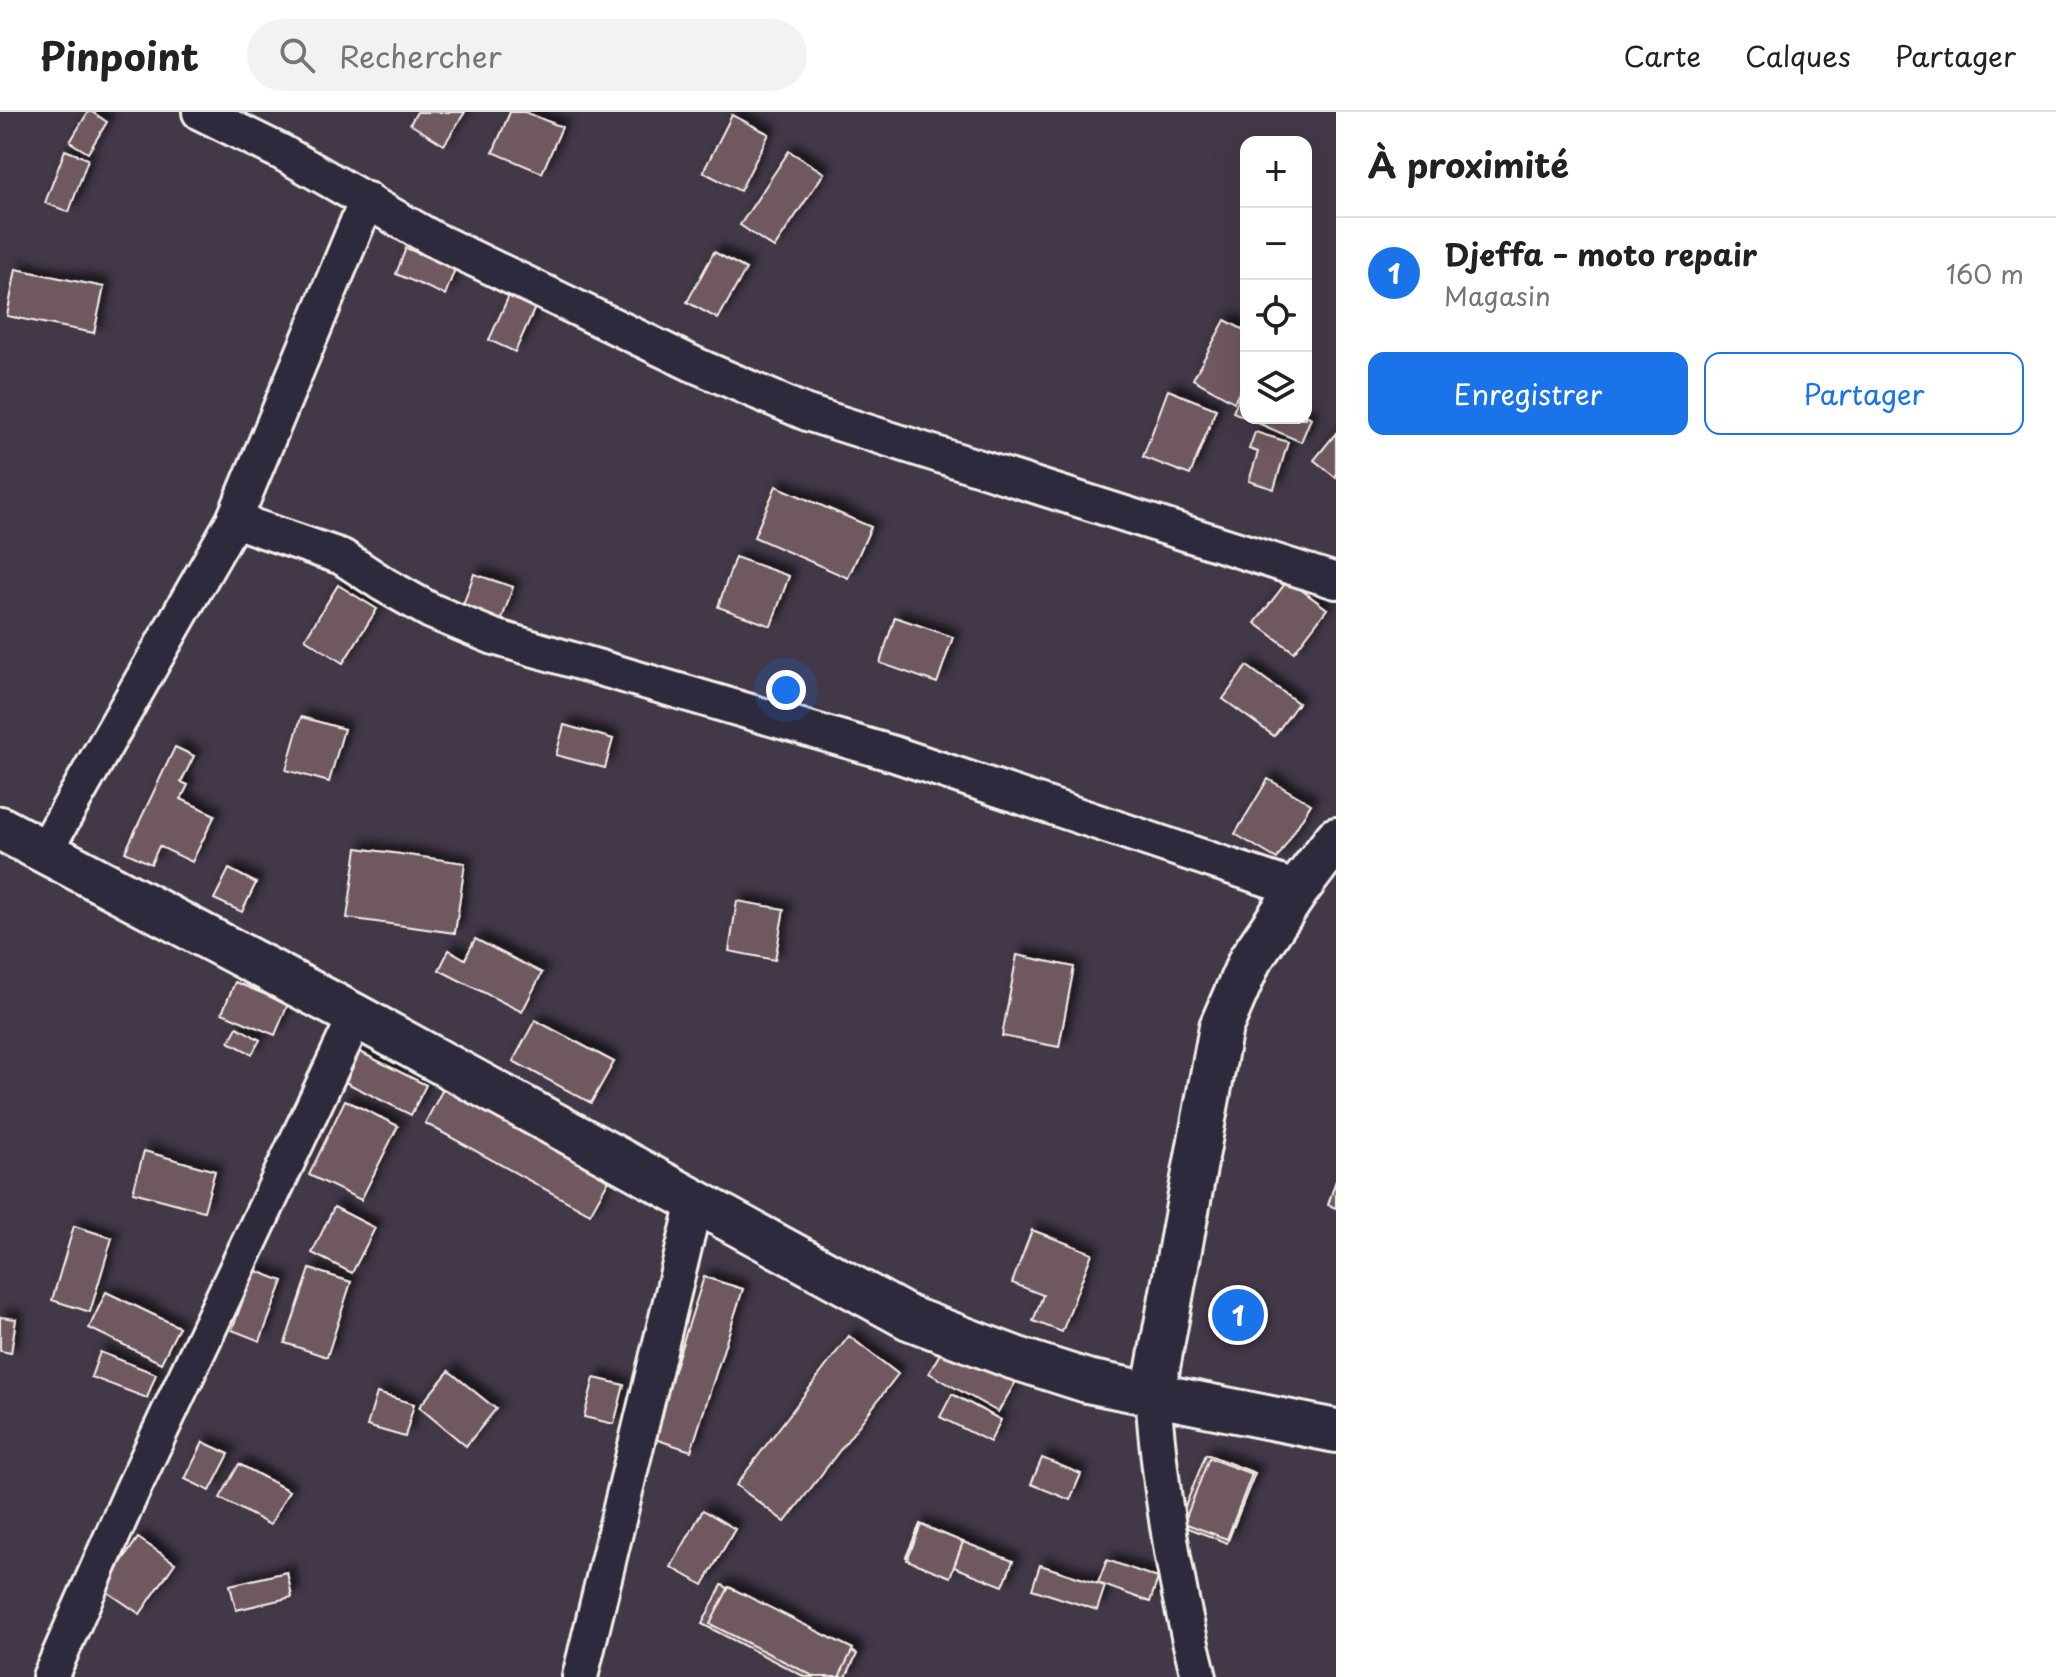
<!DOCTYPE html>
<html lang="fr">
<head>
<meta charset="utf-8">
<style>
  body { margin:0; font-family:"Playpen Sans",sans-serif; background:#f2f2f2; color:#222 }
  .controls { position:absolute; right:24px; top:24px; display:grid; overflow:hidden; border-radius:16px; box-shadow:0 8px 32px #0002 }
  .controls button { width:72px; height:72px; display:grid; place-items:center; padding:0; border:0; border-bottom:2px solid #e0e0e0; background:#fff; color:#222; font:40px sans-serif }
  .you { position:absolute; left:786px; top:578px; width:28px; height:28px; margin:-20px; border:6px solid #fff; border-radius:50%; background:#1a73e8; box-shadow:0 0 0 12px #1a73e833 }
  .badge { display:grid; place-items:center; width:52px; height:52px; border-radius:50%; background:#1a73e8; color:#fff; font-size:26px; font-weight:700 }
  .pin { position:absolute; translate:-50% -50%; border:4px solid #fff; box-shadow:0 2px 8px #0006 }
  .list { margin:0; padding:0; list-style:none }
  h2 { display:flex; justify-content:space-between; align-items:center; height:104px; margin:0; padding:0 32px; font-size:34px }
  h2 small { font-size:26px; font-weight:400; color:#767676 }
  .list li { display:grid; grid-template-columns:52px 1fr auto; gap:24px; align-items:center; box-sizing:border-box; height:112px; padding:0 32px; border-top:2px solid #e0e0e0 }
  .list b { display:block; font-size:30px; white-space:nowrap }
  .list p { margin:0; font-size:26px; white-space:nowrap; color:#767676 }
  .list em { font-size:26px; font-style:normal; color:#767676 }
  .actions { display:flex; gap:16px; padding:24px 32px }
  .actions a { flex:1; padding:18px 0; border:2px solid #1a73e8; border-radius:16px; text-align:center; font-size:28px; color:#1a73e8 }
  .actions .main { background:#1a73e8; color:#fff }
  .icon { flex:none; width:44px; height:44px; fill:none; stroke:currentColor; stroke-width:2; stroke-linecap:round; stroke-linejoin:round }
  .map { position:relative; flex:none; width:1336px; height:1565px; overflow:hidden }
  header { display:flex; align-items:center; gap:48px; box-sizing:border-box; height:112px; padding:0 40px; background:#fff; border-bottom:2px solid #e0e0e0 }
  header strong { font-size:38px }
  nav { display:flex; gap:44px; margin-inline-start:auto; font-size:28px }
  .search { width:560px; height:72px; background:#f2f2f2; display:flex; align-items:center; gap:20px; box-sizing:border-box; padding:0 28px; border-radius:44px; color:#767676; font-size:30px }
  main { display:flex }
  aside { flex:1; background:#fff }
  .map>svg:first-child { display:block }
  .building { fill:#705961; stroke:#f4f1e8; stroke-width:2; filter:url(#shadow) }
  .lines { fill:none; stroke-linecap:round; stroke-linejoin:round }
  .minor-casing { stroke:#f4f1e8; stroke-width:40 }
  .tertiary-casing { stroke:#f4f1e8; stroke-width:48 }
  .minor { stroke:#2f2a3d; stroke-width:34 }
  .tertiary { stroke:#2f2a3d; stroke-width:42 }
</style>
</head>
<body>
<header>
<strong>Pinpoint</strong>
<div class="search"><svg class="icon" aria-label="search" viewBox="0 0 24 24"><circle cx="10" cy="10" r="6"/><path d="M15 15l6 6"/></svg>Rechercher</div>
<nav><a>Carte</a><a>Calques</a><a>Partager</a></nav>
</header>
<main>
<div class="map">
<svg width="1336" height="1565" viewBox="0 0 1336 1565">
  <defs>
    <filter id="shadow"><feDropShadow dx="7" dy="-7" stdDeviation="4" flood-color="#0009"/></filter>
  </defs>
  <rect width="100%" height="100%" fill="#423848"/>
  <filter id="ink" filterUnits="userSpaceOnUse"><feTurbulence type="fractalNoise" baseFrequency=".0125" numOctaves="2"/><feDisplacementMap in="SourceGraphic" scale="16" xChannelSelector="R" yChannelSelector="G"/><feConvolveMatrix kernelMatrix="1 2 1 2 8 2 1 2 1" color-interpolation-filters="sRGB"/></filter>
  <g filter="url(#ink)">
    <g class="building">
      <path d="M88,0H92L107,10L88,41L70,30Z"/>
      <path d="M417,0H465L444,33L410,12Z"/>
      <path d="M510,0H525L562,15L542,61L493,40Z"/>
      <path d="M732,3L769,22L740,79L703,60Z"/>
      <path d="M65,38L88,47L69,100L45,91Z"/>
      <path d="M789,39L824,61L774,136L740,113Z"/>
      <path d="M406,136L455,157L445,183L396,162Z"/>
      <path d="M714,140L746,157L718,207L687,190Z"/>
      <path d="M16,157L104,175L94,221L7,204Z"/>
      <path d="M511,179L537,191L515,240L489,228Z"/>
      <path d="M1225,208L1246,219V268L1234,290L1193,267Z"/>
      <path d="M1243,276L1246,277V306H1306V303L1311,306L1301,330L1233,300Z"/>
      <path d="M1168,278L1216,297L1190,363L1143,345Z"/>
      <path d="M1255,320L1288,330L1274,377L1249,369L1258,340L1249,337Z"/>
      <path d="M1336,321V366L1314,348Z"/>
      <path d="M776,374L871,415L848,466L754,425Z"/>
      <path d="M735,445L789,464L771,514L718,495Z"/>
      <path d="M474,462L513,475L501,510L462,496Z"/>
      <path d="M1288,468L1327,497L1294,540L1255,511Z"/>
      <path d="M338,473L377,497L343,551L305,527Z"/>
      <path d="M895,505L953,525L937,571L880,551Z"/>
      <path d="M1247,554L1298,591L1274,624L1223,587Z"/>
      <path d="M301,605L344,617L329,670L286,658Z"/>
      <path d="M564,613L613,627L605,656L556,643Z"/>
      <path d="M175,635L194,644L181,670L188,673L181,687L215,703L192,750L159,734L151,752L125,740Z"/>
      <path d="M1268,667L1311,692L1277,747L1235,722Z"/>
      <path d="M357,736L465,751L455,821L347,806Z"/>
      <path d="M229,757L256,771L242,800L214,787Z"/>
      <path d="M737,789L784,797L775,848L729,839Z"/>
      <path d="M475,827L542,861L522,900L439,858L449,838L465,847Z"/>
      <path d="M1017,843L1074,855L1059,935L1002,924Z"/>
      <path d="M235,870L288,892L275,923L222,901Z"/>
      <path d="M535,908L614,950L591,991L513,949Z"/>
      <path d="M237,915L260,928L252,942L229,930Z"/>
      <path d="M358,939L426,973L411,1003L343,969Z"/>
      <path d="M444,975L610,1066L590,1102L425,1011Z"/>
      <path d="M345,988L398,1014L361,1088L309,1063Z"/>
      <path d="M144,1039L215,1059L204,1099L133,1080Z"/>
      <path d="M1336,1068V1096L1328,1093Z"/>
      <path d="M334,1095L375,1116L352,1161L312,1141Z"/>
      <path d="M74,1114L112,1126L90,1200L52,1188Z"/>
      <path d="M1032,1118L1092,1141L1062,1220L1033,1209L1043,1183L1012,1171Z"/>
      <path d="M310,1157L351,1170L327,1245L285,1231Z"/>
      <path d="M254,1158L283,1169L260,1229L232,1218Z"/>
      <path d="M704,1165L743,1177L691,1339L652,1326Z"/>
      <path d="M106,1180L179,1215L161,1251L89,1216Z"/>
      <path d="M0,1205L16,1207L11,1241L0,1239Z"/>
      <path d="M849,1224L898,1262L785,1410L736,1373Z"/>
      <path d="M948,1227L1018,1266L998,1300L929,1261Z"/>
      <path d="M100,1240L156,1262L147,1286L91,1265Z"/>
      <path d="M449,1259L496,1297L466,1334L419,1295Z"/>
      <path d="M594,1266L624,1273L614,1312L584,1305Z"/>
      <path d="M377,1281L414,1292L405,1325L367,1314Z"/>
      <path d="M952,1282L1001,1308L990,1330L940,1305Z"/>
      <path d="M203,1330L229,1342L210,1379L185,1367Z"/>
      <path d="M1206,1342L1255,1361L1227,1431L1178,1412Z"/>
      <path d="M1042,1346L1081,1362L1070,1388L1031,1372Z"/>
      <path d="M1209,1346L1252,1362L1227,1427L1184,1411Z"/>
      <path d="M239,1352L289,1379L270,1413L220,1386Z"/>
      <path d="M703,1398L735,1417L703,1473L671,1455Z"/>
      <path d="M920,1412L962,1430L949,1462L906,1445Z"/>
      <path d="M921,1413L963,1430L950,1465L907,1448Z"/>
      <path d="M138,1426L175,1451L140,1502L103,1477Z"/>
      <path d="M963,1430L1013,1449L1003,1474L954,1455Z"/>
      <path d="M1107,1448L1158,1466L1150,1490L1098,1471Z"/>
      <path d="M1040,1453L1105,1474L1097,1498L1032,1477Z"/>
      <path d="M287,1460L292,1485L236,1498L230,1473Z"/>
      <path d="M722,1473L857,1542L846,1565H805L702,1512Z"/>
      <path d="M729,1475L853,1537L839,1565H815L710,1512Z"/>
    </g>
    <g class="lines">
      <g class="minor-casing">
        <g id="minor">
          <path d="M200,0L281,40L433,127L693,252L807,301L1336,469"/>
          <path d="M234,408L342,445L383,472L431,499L494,525L894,642L1298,777"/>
          <path d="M44,740L234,408L367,88"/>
          <path d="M1153,1283C1160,1377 1175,1473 1199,1565"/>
          <path d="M50,1565L132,1379L356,904"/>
          <path d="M580,1565L695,1090"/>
        </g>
      </g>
      <g class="tertiary-casing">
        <g id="tertiary">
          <path d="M0,716L356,904L909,1206L1015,1246L1087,1269L1336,1319"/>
          <path d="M1153,1283L1221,915L1250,848L1298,777L1336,727"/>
        </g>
      </g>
      <use href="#minor" class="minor"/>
      <use href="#tertiary" class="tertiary"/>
    </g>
  </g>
</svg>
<div class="controls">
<button>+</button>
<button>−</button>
<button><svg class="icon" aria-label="locate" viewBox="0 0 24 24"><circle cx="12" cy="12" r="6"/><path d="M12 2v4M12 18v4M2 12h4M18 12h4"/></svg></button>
<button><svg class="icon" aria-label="layers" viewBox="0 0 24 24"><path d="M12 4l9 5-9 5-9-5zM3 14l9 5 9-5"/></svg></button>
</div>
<div class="you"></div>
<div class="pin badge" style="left:1238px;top:1203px">1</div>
</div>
<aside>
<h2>À proximité<small></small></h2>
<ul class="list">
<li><span class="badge">1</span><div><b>Djeffa – moto repair</b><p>Magasin</p></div><em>160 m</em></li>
</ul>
<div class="actions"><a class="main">Enregistrer</a><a>Partager</a></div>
</aside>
</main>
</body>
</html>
